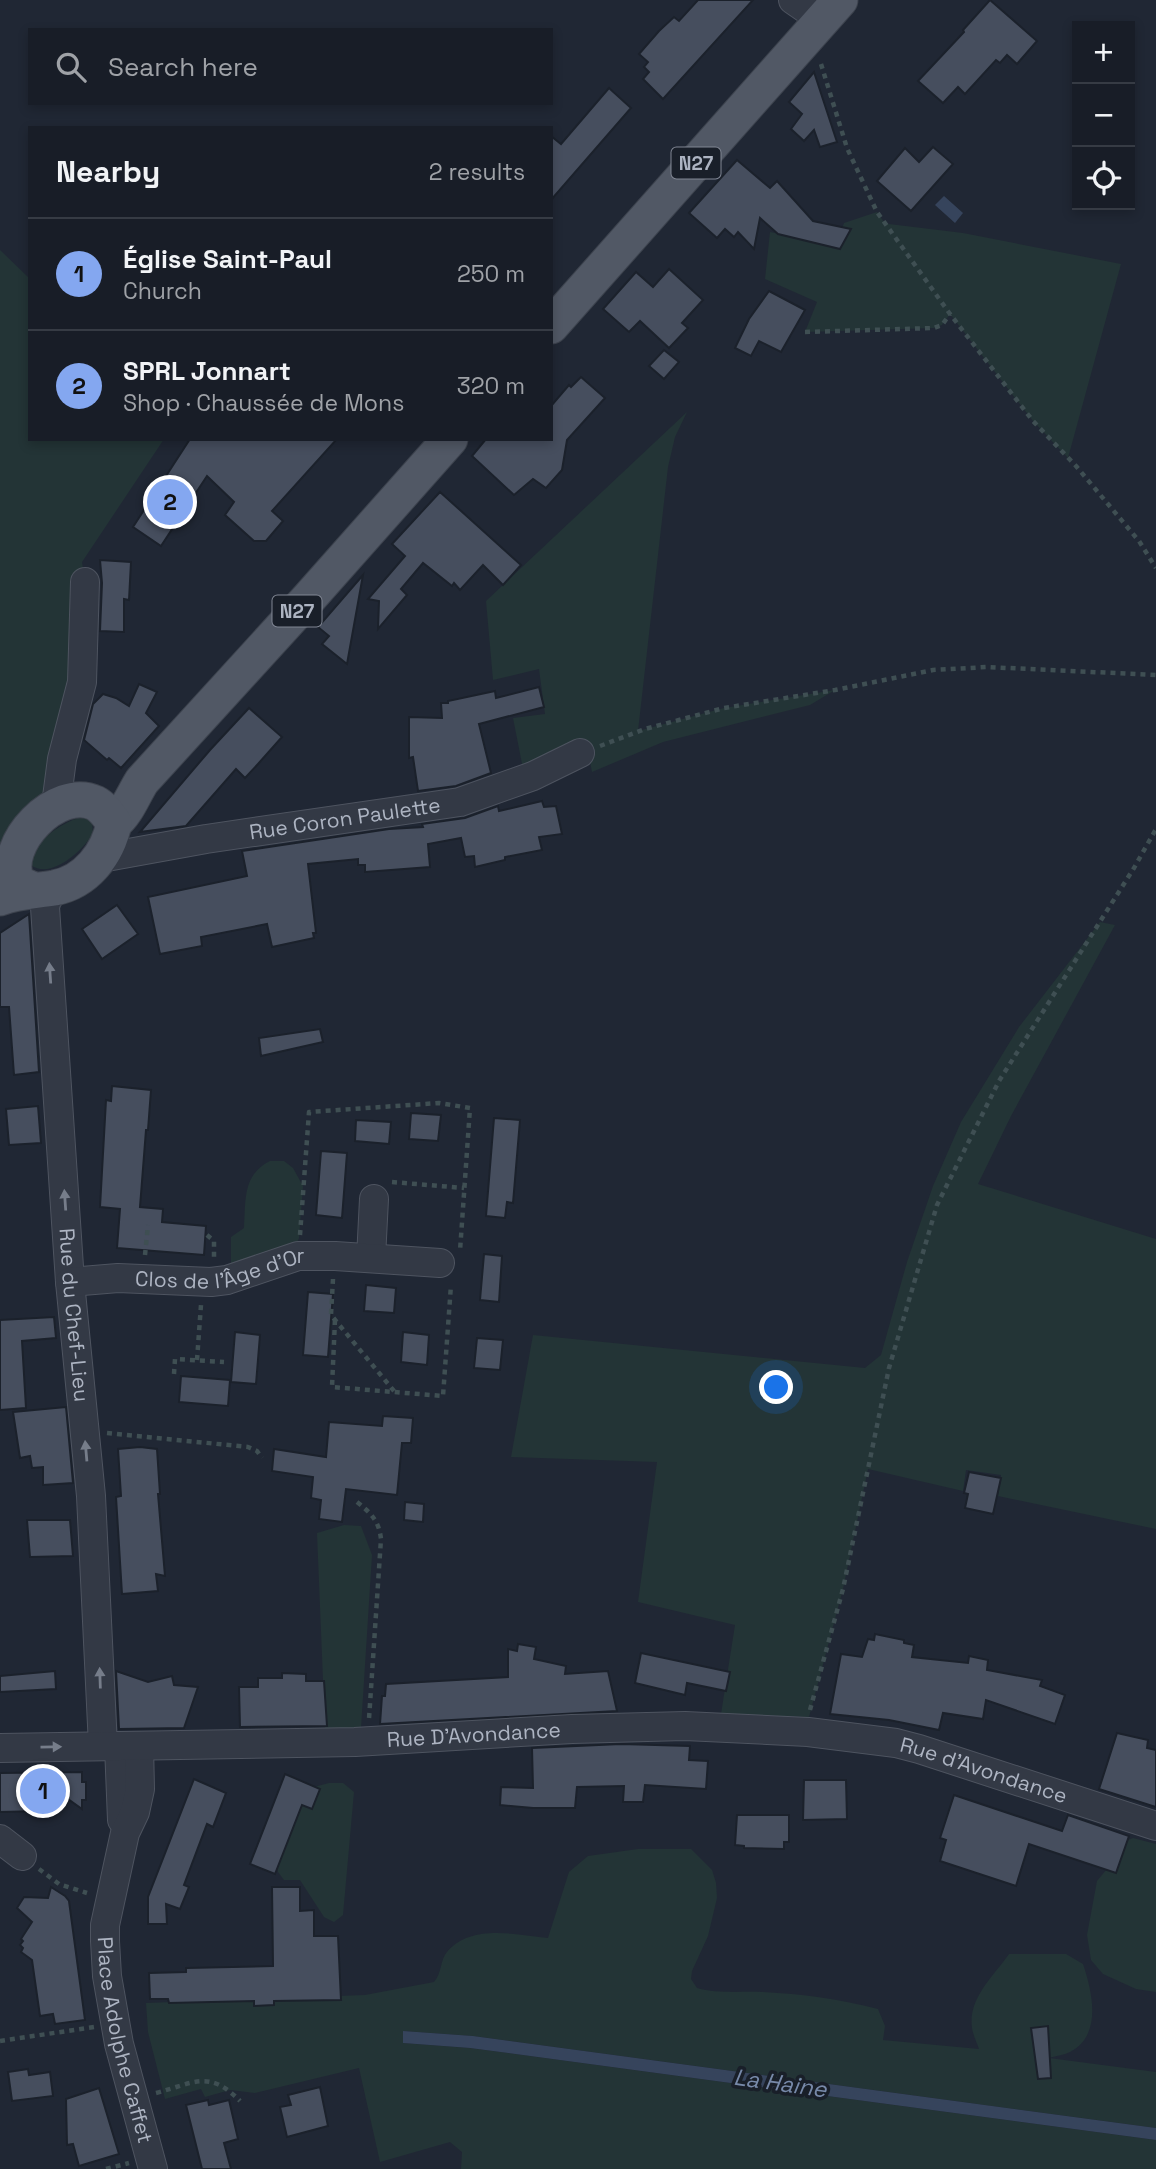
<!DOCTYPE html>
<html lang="en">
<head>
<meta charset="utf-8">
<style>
  body { margin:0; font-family:"Space Grotesk",sans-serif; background:#21262f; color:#f1f3f6 }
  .controls { position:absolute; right:21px; top:21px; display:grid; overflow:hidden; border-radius:0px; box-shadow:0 4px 10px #0003 }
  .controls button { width:63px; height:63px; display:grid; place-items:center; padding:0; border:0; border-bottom:2px solid #363b44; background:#181d27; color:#f1f3f6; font:35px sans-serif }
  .you { position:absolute; left:777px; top:1388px; width:24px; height:24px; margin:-18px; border:5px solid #fff; border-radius:50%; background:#1a73e8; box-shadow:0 0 0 10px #1a73e833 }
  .badge { display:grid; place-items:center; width:46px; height:46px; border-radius:50%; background:#84a7f0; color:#111; font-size:23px; font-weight:700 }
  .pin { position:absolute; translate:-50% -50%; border:4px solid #fff; box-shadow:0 2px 7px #0006 }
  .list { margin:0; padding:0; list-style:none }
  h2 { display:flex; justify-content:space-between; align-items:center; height:91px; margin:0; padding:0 28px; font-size:30px }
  h2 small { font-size:23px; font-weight:400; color:#9fa2a7 }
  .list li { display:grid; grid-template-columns:46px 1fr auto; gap:21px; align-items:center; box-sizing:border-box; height:112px; padding:0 28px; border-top:2px solid #363b44 }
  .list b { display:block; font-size:26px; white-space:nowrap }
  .list p { margin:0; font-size:23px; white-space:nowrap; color:#9fa2a7 }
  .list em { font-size:23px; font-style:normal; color:#9fa2a7 }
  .icon { flex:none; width:38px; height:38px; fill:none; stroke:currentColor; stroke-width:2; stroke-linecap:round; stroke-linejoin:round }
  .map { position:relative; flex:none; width:1156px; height:2169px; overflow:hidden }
  .search { position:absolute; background:#181d27; box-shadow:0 4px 10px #0003; left:28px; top:28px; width:525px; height:77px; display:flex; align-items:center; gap:18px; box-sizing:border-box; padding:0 24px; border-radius:0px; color:#9fa2a7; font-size:26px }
  .panel { position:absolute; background:#181d27; box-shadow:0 4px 10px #0003; left:28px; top:126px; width:525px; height:315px; border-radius:0px }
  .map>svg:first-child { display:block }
  .green { fill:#233436 }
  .water { fill:#36445c }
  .building { fill:#464e5e; stroke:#1b212b; stroke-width:2 }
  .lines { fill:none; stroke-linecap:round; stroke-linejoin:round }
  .minor-casing { stroke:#4e5460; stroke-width:30 }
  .major-casing { stroke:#3d434e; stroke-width:37 }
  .path { stroke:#3f4f53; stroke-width:4.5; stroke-dasharray:5 5; stroke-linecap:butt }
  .minor { stroke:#333945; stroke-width:28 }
  .major { stroke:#515865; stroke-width:35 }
  .oneway { fill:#767d8a }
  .labels { text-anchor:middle; stroke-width:7; stroke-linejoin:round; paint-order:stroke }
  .shield { fill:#191f29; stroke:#818794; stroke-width:2 }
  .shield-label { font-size:19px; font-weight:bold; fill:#adb4c2 }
  .street-label { font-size:21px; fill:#adb4c2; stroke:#191f29 }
  .water-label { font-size:23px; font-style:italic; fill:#7789a9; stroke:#191f29 }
</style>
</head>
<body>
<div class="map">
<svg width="1156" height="2169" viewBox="0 0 1156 2169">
  <rect width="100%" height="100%" fill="#202734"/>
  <g class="green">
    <path d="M877,212L884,222L889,224L963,233L1121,264L1068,458L1033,421L950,314L942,325L934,328L805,332L817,302L765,279L770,232L836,245L844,223Z"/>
    <path d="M0,250L30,279V439H164L82,562L85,582L62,759L0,887Z"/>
    <path d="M687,412L675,437L668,467L638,731L724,708L835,690L810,705L663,742L592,772L590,762L525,779L513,718L545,714L539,669L493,680L486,601Z"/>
    <path d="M87,816L92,821L93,834C82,851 51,880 31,865L34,846C51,833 66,819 87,816Z"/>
    <path d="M1100,922L1115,925L1011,1116L978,1184L1156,1239V1529L998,1496L1001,1475L966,1470L963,1491L868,1469L843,1589L809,1717L721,1714L735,1625L638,1602L657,1462L511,1457L533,1335L865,1368L881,1355L907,1262L933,1186L961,1122L1019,1027Z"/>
    <path d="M270,1161H284L293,1168L303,1186L299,1238L296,1246L231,1264V1237L244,1228C246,1201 242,1175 270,1161Z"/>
    <path d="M344,1525L361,1526L372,1555L361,1728L325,1729L317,1533Z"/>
    <path d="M329,1783H343L354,1792L343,1915L334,1922L324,1917L300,1880H284L278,1872L276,1863L304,1794L314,1787Z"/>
    <path d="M1133,1838L1156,1844V1992L1136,1989L1103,1974L1091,1960L1087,1935L1097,1881L1112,1863L1123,1842Z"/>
    <path d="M638,1849H691L712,1870L716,1883L717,1898L708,1936L692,1971L691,1979L697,1988C718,1994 741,1991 763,1992C802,1994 840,1999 878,2009L885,2026L883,2040L979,2049C977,2043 973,2035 972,2028C968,1998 993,1977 1009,1954H1066L1083,1964C1092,1991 1103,2035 1070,2052C1064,2055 1055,2056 1049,2058L1156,2072V2128L473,2036L403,2031V2043L470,2048L1156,2140V2169H461L462,2152L450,2142L380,2162L359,2068L255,2093L230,2090L205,2097L201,2089L165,2099L148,2032L146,2003L365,1995L434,1982C442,1973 440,1960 447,1952C471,1923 517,1935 548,1938L569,1872L588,1856Z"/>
  </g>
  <g class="water">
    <path d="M944,196L963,213L955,223L935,205Z"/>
    <path d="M403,2031L473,2036L1156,2128V2140L470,2048L403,2043Z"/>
  </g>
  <g class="building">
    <path d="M698,0H753L663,99L643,79L649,72L644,67L648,62L639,54L659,31L674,17L679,21Z"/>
    <path d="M990,0L1037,41L1017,64L1007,55L1000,63L996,60L965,94L958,87L943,103L918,81L964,32L963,30Z"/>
    <path d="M814,72L837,142L820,147L814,130L804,141L791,129L802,114L789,102Z"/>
    <path d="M609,88L631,108L551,200V136L561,144Z"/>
    <path d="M933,147L953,164L911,211L877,181L905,148L919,162Z"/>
    <path d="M737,160L770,188L777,181L813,221L851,229L840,249L778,234L760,218L754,249L738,232L734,237L725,229L717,238L689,213Z"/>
    <path d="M669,269L703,300L682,323L688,328L669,348L640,321L629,332L603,309L636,272L653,287Z"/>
    <path d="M769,291L805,310L781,352L759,341L751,356L735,348L749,319Z"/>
    <path d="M664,350L679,362L664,379L649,366Z"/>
    <path d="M581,377L605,398L567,440L562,470L546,488L533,479L514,495L472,456L486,439H551V406L569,385L571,387Z"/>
    <path d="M190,439H337L272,511L283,521L266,541H254L225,515L234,502L207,476L161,546L133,527Z"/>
    <path d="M440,492L521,565L503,585L483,565L460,590L454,583L452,586L423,563L401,589L407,595L378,629L379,601L368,599L405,556L392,544Z"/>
    <path d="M100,560L131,562L129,600L124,599V632L100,631L102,583Z"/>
    <path d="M363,575L347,664L322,644L329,636L318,627Z"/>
    <path d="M139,684L157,692L146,713L159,726L121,768L109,758L107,760L84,740L93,704L103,694L116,698L129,706Z"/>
    <path d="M539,687L544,707L479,724L491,773L456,786L418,791L413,757L409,758V717L442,718L441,703H448V701L495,691L496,698Z"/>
    <path d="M249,708L282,737L258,764L245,778L236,769L186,826L140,832L210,750Z"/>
    <path d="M542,801L544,807L556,806L562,834L539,837L542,850L505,857V860L475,867L474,856L465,857L461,838L428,844L430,867L365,872V865H358V859L308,864L316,933H313L314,938L272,947L267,924L201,937L202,946L160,954L148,897L247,876L242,851L389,829L423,827L422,824L465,818L498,806L499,811Z"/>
    <path d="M117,905L138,934L102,959L82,929Z"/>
    <path d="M29,914L39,1072L14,1075L9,1007H0V933Z"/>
    <path d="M320,1029L323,1042L261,1056L259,1038Z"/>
    <path d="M112,1086L151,1090L148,1130H146L140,1207L163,1209L162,1222L206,1226L204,1255L117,1248L120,1209L100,1207L106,1100L111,1101Z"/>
    <path d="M38,1106L41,1143L9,1145L6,1109Z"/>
    <path d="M411,1113L441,1115L438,1141L409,1139Z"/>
    <path d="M494,1118L520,1120L513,1203L507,1202L505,1218L486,1216Z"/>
    <path d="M356,1120L391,1122L389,1144L355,1141Z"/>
    <path d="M321,1151L347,1153L342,1218L316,1215Z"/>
    <path d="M484,1254L502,1256L499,1302L480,1300Z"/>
    <path d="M366,1285L396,1288L394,1313L364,1311Z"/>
    <path d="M308,1292L333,1294L328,1357L303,1355Z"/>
    <path d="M54,1317L56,1338L22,1341L26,1408L0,1410V1320Z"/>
    <path d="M235,1332L260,1335L256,1384L231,1382Z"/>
    <path d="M403,1332L429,1335L427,1365L401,1362Z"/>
    <path d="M477,1338L503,1340L500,1370L474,1368Z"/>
    <path d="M181,1376L230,1380L228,1406L179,1402Z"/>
    <path d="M66,1407L73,1483L43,1485V1467L32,1468L30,1456L20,1458L13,1412Z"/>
    <path d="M383,1416L413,1418L411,1443H402L397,1495L346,1489L342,1522L319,1519L321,1500L311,1498L313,1477L272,1471L274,1449L326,1457L329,1422L382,1426Z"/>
    <path d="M140,1447L157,1449L160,1494H158L165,1576L156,1574L158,1591L122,1594L116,1497L121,1496L118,1449Z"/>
    <path d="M969,1472L1001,1478L993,1514L965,1508L968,1494L964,1493Z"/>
    <path d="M405,1502L424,1504L423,1522L404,1520Z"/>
    <path d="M27,1520H70L73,1556L30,1557Z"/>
    <path d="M875,1634L904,1640V1643L914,1645L912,1657L968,1663L969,1656L988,1660L987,1670L1042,1680L1040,1686L1065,1695L1055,1724L986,1700L983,1719L943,1713L939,1730L889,1720L830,1714L841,1654L862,1657L868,1639L874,1640Z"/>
    <path d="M518,1644L536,1647L534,1659L566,1666L565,1674L608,1671L617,1711L380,1724L382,1696H385L386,1684L508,1677V1649L517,1651Z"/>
    <path d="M641,1653L730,1672L726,1691L687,1683L685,1695L635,1683Z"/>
    <path d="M55,1671L56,1689L0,1692V1676Z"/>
    <path d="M116,1671L148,1682L172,1676L174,1685L198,1687L184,1728L119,1729Z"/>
    <path d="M282,1673L306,1674V1681H324L327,1726L240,1727L239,1687H258V1678H282Z"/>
    <path d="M1117,1733L1148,1740L1147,1748L1156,1750V1807L1099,1789Z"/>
    <path d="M621,1744L690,1746L689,1760L708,1761L706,1789L645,1785L643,1802H623L624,1786L577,1787L575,1808H533L500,1805L501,1787L533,1788L532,1748Z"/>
    <path d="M82,1772V1782H86V1800H82V1809L58,1792L44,1811L0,1812V1773Z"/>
    <path d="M285,1774L320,1789L312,1809L302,1805L275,1874L250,1864Z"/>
    <path d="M194,1779L226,1793L213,1827L207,1824L184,1885L189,1887L180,1909L166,1904L167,1924H148V1897Z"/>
    <path d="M804,1780H846L847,1819L803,1820Z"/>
    <path d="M954,1795L1062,1831L1068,1815L1129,1836L1116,1873L1029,1844L1016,1886L940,1861L946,1840L940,1838Z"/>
    <path d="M737,1815H789V1842H784V1849L744,1848V1846L735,1845Z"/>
    <path d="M51,1887L65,1896L69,1901L85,2020L55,2024L53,2014L40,2016L32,1960L21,1952L23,1948L20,1945L23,1941L21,1939L32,1922L17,1908L24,1897L48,1898Z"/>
    <path d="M272,1887H300V1911L314,1910V1936H338L341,2000L274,2001V2005L254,2006V2001L169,2003L168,1999H150L149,1973L186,1972V1968L273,1966Z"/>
    <path d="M1048,2026L1051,2078L1038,2079L1031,2028Z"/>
    <path d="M28,2069L29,2075L50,2072L53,2096L12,2101L8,2072Z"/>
    <path d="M320,2087L328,2126L287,2137L280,2107L291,2105L288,2095Z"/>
    <path d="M99,2088L119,2154L79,2166L73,2144L67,2145L66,2099Z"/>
    <path d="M208,2100L209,2105L229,2100L238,2139L224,2143L231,2169H202L186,2105Z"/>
  </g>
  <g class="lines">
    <g class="minor-casing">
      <g id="minor">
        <path d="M793,0L822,20"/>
        <path d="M56,805L62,759L82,682L85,582"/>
        <path id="s1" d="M101,858L206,839L460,802L533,776L580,753"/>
        <path id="s2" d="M56,887L47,900L45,907L70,1282L91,1496L103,1746"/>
        <path d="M371,1258L374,1199"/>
        <path id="s3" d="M70,1282L118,1278L211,1282L227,1280L298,1256H335L440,1263"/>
        <path d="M119,1746L122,1820"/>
        <path id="s4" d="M139,1746L140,1789L135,1812L125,1833L105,1925V1941L107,1976L119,2044L153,2169"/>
        <path id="s5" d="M0,1748L355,1742L572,1729L685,1726L808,1732L896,1743L919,1749L1156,1826"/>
        <path d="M0,1839L22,1856"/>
      </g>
    </g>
    <g class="major-casing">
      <g id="major">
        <path d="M551,326L840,0"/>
        <path d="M114,823C127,813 133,795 142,781L309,598L450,439"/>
        <path d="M0,898C18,891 35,891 54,888C86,882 108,854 114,823C109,816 103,807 95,803C57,785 0,845 17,881C20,884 27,887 31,889"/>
      </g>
    </g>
    <g class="path">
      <path d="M821,64L847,148L877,212L950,314L1033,421L1076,466L1139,541L1156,568"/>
      <path d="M805,332L934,328L942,325L950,314"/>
      <path d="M600,746L645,729L724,708L835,690L933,670L987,667L1156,675"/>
      <path d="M392,1182L464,1188"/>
      <path d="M207,1235L214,1241V1258"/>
      <path d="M300,1235L309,1112L439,1103L470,1108L460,1251"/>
      <path d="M145,1255L148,1225"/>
      <path d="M333,1279L331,1315L394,1391"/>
      <path d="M335,1320L332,1387L443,1396L451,1285"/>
      <path d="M197,1360L201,1305"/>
      <path d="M174,1374L175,1359L224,1362"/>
      <path d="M107,1433L248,1447L257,1451L262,1458"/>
      <path d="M357,1502C371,1513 379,1521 381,1539L369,1719"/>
      <path d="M810,1710L843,1589L889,1368L937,1205L999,1081L1134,868L1156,829"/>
      <path d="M39,1869L59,1884L87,1893"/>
      <path d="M0,2041L94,2027"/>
      <path d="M156,2093C194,2083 209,2069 240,2101"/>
      <path d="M106,2169L129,2163"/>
    </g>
    <use href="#minor" class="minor"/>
    <use href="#major" class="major"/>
  </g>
  <defs><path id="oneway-solid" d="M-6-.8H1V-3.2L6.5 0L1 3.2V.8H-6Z" transform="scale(1.75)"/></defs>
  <g class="oneway">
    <use href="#oneway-solid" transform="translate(50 973) rotate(-94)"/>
    <use href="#oneway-solid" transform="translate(65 1200) rotate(-94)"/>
    <use href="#oneway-solid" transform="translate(86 1451) rotate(-95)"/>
    <use href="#oneway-solid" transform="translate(100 1678) rotate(-92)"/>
    <use href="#oneway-solid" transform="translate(51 1747) rotate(-1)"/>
  </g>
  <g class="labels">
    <g class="shield">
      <rect x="671.5" y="147.5" width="49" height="31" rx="5"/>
      <rect x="272.5" y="595.5" width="49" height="31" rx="5"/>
    </g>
    <g class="shield-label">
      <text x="696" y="170">N27</text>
      <text x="297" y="618">N27</text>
    </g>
    <g class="street-label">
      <text dy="7" stroke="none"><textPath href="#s1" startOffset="247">Rue Coron Paulette</textPath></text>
      <text dy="7" stroke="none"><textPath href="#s3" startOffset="152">Clos de l'Âge d'Or</textPath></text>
      <text dy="7" stroke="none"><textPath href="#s2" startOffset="432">Rue du Chef-Lieu</textPath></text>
      <text dy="7" stroke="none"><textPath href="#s5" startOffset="474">Rue D'Avondance</textPath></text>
      <text dy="7" stroke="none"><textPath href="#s5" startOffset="989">Rue d'Avondance</textPath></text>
      <text dy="7" stroke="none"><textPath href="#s4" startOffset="301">Place Adolphe Caffet</textPath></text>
    </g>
    <g class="water-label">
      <text transform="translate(780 2083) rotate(8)" y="8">La Haine</text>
    </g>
  </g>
</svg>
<div class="controls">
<button>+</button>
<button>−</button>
<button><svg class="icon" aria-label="locate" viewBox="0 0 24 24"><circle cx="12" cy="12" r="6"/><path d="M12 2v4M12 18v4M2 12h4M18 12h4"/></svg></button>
</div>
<div class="you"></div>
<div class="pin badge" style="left:43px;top:1791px">1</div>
<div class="pin badge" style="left:170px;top:502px">2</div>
<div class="search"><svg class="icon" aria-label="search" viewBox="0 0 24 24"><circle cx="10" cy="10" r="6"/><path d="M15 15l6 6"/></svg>Search here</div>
<section class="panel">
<h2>Nearby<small>2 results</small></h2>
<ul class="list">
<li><span class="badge">1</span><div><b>Église Saint-Paul</b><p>Church</p></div><em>250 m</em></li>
<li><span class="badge">2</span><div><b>SPRL Jonnart</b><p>Shop · Chaussée de Mons</p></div><em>320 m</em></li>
</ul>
</section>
</div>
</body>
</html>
